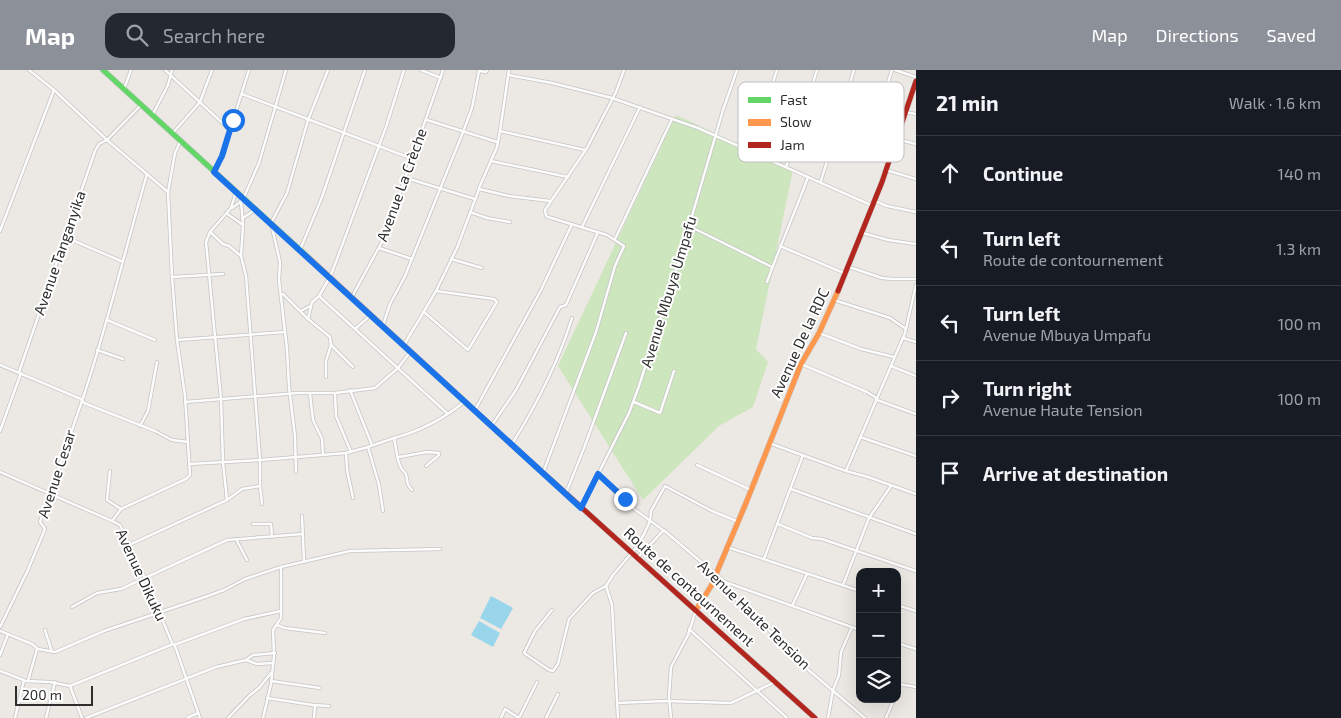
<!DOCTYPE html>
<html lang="en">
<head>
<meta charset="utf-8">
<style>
  body { margin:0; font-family:"Exo 2",sans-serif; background:#242831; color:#f1f3f6 }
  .controls { position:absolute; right:15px; bottom:15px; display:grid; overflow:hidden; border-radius:10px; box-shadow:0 5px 20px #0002 }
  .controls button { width:45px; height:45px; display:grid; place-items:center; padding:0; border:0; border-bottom:1px solid #363941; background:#171b24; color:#f1f3f6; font:25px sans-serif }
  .scale { position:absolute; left:15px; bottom:12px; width:78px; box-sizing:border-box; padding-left:5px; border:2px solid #2e2e2e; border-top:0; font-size:14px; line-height:18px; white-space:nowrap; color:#2e2e2e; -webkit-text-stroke:4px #fff; paint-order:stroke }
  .stop { position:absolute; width:15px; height:15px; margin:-11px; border:4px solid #1a73e8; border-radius:50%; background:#fff }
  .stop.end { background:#1a73e8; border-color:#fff; box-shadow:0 1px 5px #0008 }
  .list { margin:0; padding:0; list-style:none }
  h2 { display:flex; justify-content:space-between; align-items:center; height:65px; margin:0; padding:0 20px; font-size:21px }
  h2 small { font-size:16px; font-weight:400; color:#9ea1a6 }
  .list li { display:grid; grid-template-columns:32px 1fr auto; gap:15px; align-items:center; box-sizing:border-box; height:75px; padding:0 20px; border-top:1px solid #363941 }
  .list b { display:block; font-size:19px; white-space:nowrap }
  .list p { margin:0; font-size:16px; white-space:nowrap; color:#9ea1a6 }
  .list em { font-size:16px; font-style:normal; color:#9ea1a6 }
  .icon { flex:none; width:28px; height:28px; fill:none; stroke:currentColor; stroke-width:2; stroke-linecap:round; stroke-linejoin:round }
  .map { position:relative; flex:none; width:916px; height:648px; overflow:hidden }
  header { display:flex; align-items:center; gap:30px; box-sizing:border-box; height:70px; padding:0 25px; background:#8c9099; color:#fff }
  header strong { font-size:24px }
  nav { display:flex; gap:28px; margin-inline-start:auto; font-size:18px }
  .search { width:350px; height:45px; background:#242831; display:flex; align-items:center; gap:12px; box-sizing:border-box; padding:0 18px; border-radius:15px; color:#9ea1a6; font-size:19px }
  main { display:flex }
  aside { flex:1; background:#171b24 }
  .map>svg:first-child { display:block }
  .green { fill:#cee6be }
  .water { fill:#99d6ec }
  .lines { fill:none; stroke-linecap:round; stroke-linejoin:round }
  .street-casing { stroke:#c5c4c5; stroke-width:4 }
  .fast-casing { stroke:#c5c4c5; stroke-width:6 }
  .slow-casing { stroke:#c5c4c5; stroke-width:6 }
  .jam-casing { stroke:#c5c4c5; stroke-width:6 }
  .street { stroke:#fcfcfb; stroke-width:2.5 }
  .fast { stroke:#63d668; stroke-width:5 }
  .slow { stroke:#ff974d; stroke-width:5 }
  .jam { stroke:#b3261e; stroke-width:5 }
  .route { stroke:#1a73e8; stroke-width:6 }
  .labels { text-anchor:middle; stroke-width:4; stroke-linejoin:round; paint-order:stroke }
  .street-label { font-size:15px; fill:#2e2e2e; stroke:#fff }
  .key { fill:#fff; stroke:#c0c0c0; stroke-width:1 }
  .key-label { font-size:14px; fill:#2e2e2e }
</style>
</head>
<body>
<header>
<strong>Map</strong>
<div class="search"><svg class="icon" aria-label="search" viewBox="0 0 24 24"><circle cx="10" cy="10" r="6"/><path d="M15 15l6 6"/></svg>Search here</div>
<nav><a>Map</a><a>Directions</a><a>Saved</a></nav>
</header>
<main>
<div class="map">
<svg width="916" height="648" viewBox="0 0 916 648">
  <rect width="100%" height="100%" fill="#ece8e4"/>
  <path class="green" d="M676,45L793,100L756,279L768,292L753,337L719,356L643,430L558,296Z"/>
  <g class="water">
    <path d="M491,526L513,538L501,559L480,548Z"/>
    <path d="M479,551L500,563L493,577L471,565Z"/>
  </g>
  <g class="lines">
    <g class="street-casing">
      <g id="street">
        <path d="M29,0L54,20L107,70L168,122"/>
        <path d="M165,0L230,60"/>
        <path d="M421,0L441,8"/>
        <path d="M895,0L916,7"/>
        <path d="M508,5L552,13L612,28L698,58L873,136"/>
        <path d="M124,19L131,0"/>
        <path d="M242,24L413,89"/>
        <path d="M905,42L916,44"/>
        <path d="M152,46L168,15L172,0"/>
        <path d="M427,50L497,72"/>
        <path d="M500,61L509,0"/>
        <path d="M172,64L200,32L212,0"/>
        <path d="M872,68L877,46L892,0"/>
        <path d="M896,69L916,74"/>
        <path d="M750,81L777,0"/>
        <path d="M491,91L568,107"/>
        <path d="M786,97L817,0"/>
        <path d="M886,100L916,109"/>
        <path d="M213,102L222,86L249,0"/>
        <path d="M406,108L475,129"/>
        <path d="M821,111L854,0"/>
        <path d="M479,118L497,77L500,61L585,80"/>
        <path d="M875,131L887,136L916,142"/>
        <path d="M232,138L239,133L244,127L259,93L286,0"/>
        <path d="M470,142L487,148L510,152"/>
        <path d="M226,143L243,155"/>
        <path d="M243,148L256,139"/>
        <path d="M689,156L772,197"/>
        <path d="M582,157L640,37"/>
        <path d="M0,161L54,20"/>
        <path d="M210,162L223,174L229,176L241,186"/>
        <path d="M863,163L888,170L916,174"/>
        <path d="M65,167L121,191"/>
        <path d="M615,169L672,49"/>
        <path d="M780,176L846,204"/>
        <path d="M379,178L412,189"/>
        <path d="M300,180L322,127L365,0"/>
        <path d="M451,189L482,198"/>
        <path d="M849,197L882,208L892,209H916"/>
        <path d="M172,207L223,204"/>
        <path d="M767,212C780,176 795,142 808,107"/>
        <path d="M283,224L308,249L330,267L331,275L326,291V307"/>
        <path d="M319,226L448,344"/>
        <path d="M352,227L384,168L443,0"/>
        <path d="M834,230L890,248L906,259"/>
        <path d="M301,241L310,236"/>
        <path d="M424,242L468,280L497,232L494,229L436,221"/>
        <path d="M308,249L312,232L319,226L330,207L337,189L386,57L404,0"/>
        <path d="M107,250L155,270"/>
        <path d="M383,255L390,234L405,206L463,62L472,38L479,1L486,2L487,0"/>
        <path d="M355,259L371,245"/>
        <path d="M819,263L861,279L894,287"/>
        <path d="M903,268L916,272"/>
        <path d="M177,270L285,262"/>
        <path d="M331,275L353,297"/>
        <path d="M404,275L436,221L457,178L479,119L509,126L550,131"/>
        <path d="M97,280L123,289"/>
        <path d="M801,294L867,322L875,327L877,330L916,344"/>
        <path d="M0,295L81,329L84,333L155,361L172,370L188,372"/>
        <path d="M891,296L916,306"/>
        <path d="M19,302L95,81L99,74L107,70L141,35"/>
        <path d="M350,320L372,375"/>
        <path d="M335,323L336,346L351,382"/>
        <path d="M310,324L313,350L322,369L323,385"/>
        <path d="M82,331C107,257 125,180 147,104"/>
        <path d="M185,332L298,323H335L375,318L398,298L411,281"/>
        <path d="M634,332L660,343L674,301"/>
        <path d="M475,340L541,220L572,154"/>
        <path d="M492,355L516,320L560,237L566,235L598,162"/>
        <path d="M140,356L148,341L157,292"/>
        <path d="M0,361L21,303"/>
        <path d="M860,367L916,386"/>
        <path d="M769,373L846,401L868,407L916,424"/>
        <path d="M512,374C537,334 558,293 572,248"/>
        <path d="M346,383L347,400L353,428"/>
        <path d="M399,387L427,382L439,383V385L426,396"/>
        <path d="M189,394L260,390L246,206L241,186L243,155L241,131"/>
        <path d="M697,395L751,420"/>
        <path d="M110,401L107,430L121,439"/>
        <path d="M846,401L905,263L916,215"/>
        <path d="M0,402L112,451L120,455L145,508L172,573L175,576L200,648"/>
        <path d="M296,402L295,366L289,317L287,279L279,210L280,192L271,153L287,123L308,50L328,0"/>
        <path d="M543,403L596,262L615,196L624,176L607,165L548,147L546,146L545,140L587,78L616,22L624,0"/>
        <path d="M597,404L634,439L667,463L725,512L724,518L771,562L785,580L865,648"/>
        <path d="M260,416L262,434"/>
        <path d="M791,419L916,464"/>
        <path d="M412,420L408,415L406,404L401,398L398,390L394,368C420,361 445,348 465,331"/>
        <path d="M566,423L584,378L626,263"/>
        <path d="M227,430L223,393L221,329L206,172L210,162L231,138L236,122"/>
        <path d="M581,438L629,343L639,316L678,194L723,40L737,0"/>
        <path d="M383,441L379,415L368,377L394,368"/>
        <path d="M302,446L304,491"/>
        <path d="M112,451L121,439L186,409L190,405L185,326L177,270L172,207L168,122L175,83L180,72"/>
        <path d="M253,454H271L272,467"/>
        <path d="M778,454L812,468L822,469L916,501"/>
        <path d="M236,469L247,490"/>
        <path d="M129,475L227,430L242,419L260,416V390L346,383L368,377"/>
        <path d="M727,477L860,521"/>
        <path d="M635,479C652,479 652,471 664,460"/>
        <path d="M638,488L644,479"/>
        <path d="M764,489L803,385"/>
        <path d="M725,512L860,560"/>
        <path d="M843,515L869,448L891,416"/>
        <path d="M606,516L613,505L635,479L644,464L650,451L651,441L665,416L712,441L739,452"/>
        <path d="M606,516L612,535L618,648"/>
        <path d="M897,535L916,541"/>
        <path d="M792,536L807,504"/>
        <path d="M72,537L97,523L121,519L227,470L303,464"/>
        <path d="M552,540L535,561L524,583L549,600L553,601L558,594L569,549L593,523L606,516"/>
        <path d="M277,555L285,558L325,563"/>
        <path d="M0,557L27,502L45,459L40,452L82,331"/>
        <path d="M689,559L787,648"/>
        <path d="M45,560L52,582"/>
        <path d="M0,561L32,574L38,579L55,582L104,561L205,527L224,520L245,509L281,497L350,481L440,479"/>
        <path d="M897,573L916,579"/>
        <path d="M174,575L244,549L281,541"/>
        <path d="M0,585L8,564"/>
        <path d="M246,590L253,585L275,583"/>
        <path d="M0,601L26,611L50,612L70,616"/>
        <path d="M28,611L37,579"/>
        <path d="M271,611L320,618"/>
        <path d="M70,616L173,574"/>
        <path d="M70,616L82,648"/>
        <path d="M897,616L899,614L916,617"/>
        <path d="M267,628L313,635L315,636L314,648"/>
        <path d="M617,633L666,631L731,633L775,612"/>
        <path d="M313,635L329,636"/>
        <path d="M15,648L24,610"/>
        <path d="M46,648L55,612"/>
        <path d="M86,648L216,597L246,590L257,594L273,593"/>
        <path d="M187,648L198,643"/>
        <path d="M228,648L250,625L259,618L271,603"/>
        <path d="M263,648L271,614L274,586L273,560L281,548V497"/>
        <path d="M501,648L505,639L519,648"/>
        <path d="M519,648L537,612"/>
        <path d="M546,648L558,624"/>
        <path d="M671,648L669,627L671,597L688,565L696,540"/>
        <path d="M828,648L833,620L839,605L841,582L852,557"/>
        <path d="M886,648L894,629"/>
      </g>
    </g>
    <g class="fast-casing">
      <path id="fast" d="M103,0L309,188"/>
    </g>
    <g class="slow-casing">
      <g id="slow">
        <path d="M309,188L510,373"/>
        <path d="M696,540L711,516L746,433L801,294L819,263L838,221"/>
      </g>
    </g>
    <g class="jam-casing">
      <g id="jam">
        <path d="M838,221L882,112L916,11"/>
        <path d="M510,373L815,648"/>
      </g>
    </g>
    <use href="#street" class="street"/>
    <use href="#fast" class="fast"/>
    <use href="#slow" class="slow"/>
    <use href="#jam" class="jam"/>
  </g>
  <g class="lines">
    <path class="route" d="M233,50L222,86L214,102L581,438L598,404L625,429"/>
  </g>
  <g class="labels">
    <g class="street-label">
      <text transform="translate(402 115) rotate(-70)" y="5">Avenue La Crèche</text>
      <text transform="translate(60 183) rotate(-71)" y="5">Avenue Tanganyika</text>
      <text transform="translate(669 222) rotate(-73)" y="5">Avenue Mbuya Umpafu</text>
      <text transform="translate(800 273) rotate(-65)" y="5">Avenue De la RDC</text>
      <text transform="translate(57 404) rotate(-72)" y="5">Avenue Cesar</text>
      <text transform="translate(141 505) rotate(65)" y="5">Avenue Dikuku</text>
      <text transform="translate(689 517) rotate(42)" y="5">Route de contournement</text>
      <text transform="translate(754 545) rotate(44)" y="5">Avenue Haute Tension</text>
    </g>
  </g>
  <rect x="738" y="12" width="166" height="80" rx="8" class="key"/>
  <rect x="748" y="27" width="23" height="6" fill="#63d668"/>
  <rect x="748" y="49" width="23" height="7" fill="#ff974d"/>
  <rect x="748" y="72" width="23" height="6" fill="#b3261e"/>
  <g class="key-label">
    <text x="780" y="35">Fast</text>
    <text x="780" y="57">Slow</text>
    <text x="780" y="80">Jam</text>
  </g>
</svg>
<div class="controls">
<button>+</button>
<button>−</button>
<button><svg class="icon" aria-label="layers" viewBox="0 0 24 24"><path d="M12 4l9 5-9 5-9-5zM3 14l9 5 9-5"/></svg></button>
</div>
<div class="scale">200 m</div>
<div class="stop" style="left:233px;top:50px"></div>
<div class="stop end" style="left:625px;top:429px"></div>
</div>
<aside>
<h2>21 min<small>Walk · 1.6 km</small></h2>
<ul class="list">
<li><svg class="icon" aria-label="ahead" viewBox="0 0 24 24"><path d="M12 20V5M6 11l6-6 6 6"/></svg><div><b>Continue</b></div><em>140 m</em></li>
<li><svg class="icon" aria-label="left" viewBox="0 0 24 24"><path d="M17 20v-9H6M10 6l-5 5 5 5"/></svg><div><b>Turn left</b><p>Route de contournement</p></div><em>1.3 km</em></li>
<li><svg class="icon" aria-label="left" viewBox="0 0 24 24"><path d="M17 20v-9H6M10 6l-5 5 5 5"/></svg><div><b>Turn left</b><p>Avenue Mbuya Umpafu</p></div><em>100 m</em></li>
<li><svg class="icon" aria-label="right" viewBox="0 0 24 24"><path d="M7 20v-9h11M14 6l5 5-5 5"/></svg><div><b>Turn right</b><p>Avenue Haute Tension</p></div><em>100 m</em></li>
<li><svg class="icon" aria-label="arrive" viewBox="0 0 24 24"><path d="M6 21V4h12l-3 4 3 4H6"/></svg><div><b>Arrive at destination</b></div></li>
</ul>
</aside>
</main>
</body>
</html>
